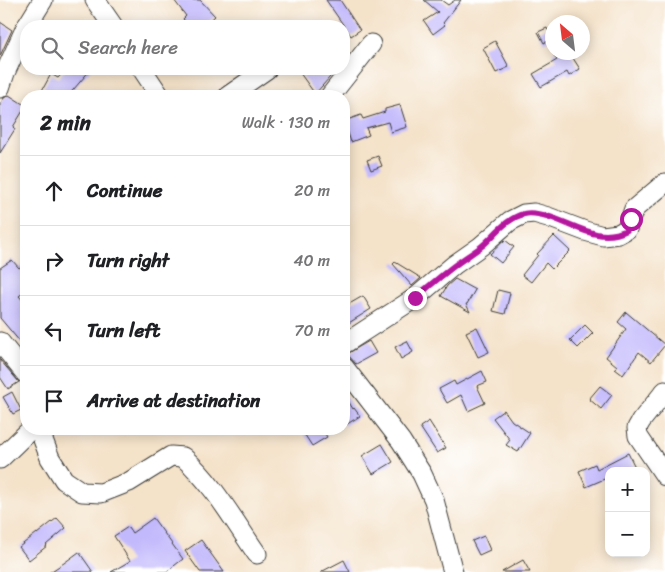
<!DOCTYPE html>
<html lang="en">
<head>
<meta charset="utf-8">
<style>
  body { margin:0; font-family:Sriracha,sans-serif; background:#f6f6f6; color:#202124 }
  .controls { position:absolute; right:15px; bottom:15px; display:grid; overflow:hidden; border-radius:10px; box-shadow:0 2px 12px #0003 }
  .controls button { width:45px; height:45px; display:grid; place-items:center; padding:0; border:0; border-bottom:1px solid #e0e0e0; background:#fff; color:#202124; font:25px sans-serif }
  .compass { position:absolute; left:545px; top:15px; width:45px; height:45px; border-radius:50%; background:#fff; box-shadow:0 2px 12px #0003; rotate:332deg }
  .stop { position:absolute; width:15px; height:15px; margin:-11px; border:4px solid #b5179e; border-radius:50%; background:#fff }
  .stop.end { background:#b5179e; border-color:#fff; box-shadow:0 1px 5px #0008 }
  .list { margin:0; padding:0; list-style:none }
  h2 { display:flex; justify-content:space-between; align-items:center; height:65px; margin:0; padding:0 20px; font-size:21px }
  h2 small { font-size:16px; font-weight:400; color:#757577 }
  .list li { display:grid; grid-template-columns:32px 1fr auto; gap:15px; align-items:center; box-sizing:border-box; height:70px; padding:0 20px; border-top:1px solid #e0e0e0 }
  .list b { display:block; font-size:19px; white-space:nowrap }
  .list em { font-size:16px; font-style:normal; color:#757577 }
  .icon { flex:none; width:28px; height:28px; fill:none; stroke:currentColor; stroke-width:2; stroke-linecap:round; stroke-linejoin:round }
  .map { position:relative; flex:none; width:665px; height:572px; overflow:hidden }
  .search { position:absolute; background:#fff; box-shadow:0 2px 12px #0003; left:20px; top:20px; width:330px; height:55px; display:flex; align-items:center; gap:12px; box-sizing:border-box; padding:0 18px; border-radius:20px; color:#757577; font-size:19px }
  .panel { position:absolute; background:#fff; box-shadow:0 2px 12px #0003; left:20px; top:90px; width:330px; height:345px; border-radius:20px }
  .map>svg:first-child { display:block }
  .building { fill:#c2b9fc }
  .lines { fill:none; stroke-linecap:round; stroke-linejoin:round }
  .minor-casing { stroke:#3c3a36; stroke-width:21 }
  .minor { stroke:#fff; stroke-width:19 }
  .route { stroke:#b5179e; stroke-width:6 }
</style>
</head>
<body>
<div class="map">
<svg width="665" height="572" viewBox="0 0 665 572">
  <rect width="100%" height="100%" fill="#fff"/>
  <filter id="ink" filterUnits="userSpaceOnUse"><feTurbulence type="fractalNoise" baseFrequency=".02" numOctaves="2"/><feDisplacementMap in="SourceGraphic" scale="10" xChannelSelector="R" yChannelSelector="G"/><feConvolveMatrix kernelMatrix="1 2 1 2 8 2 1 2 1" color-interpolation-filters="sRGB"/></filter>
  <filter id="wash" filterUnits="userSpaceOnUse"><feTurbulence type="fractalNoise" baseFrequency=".0096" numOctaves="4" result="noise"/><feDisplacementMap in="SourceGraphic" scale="20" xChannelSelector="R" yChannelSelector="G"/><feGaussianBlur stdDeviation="1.12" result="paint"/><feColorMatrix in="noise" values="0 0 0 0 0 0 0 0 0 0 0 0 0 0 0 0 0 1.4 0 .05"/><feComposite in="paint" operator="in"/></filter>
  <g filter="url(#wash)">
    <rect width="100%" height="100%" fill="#f4e2c9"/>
    <g id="blocks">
      <g class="building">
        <path d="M174,0H200L215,16L204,26H190L183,19L186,16Z"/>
        <path d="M326,0H340L360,30L351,36Z"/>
        <path d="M424,0H441L448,5L455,0H461L443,23L445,25L433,34L424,21L438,12Z"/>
        <path d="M0,22L12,30L0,56Z"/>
        <path d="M547,28L552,39L544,43L538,32Z"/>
        <path d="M495,41L509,67L496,73L483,48Z"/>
        <path d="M552,52H569L580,69L569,76L567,72L541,87L533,74L557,60Z"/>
        <path d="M66,69H91L68,96H39L51,74L58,78Z"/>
        <path d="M297,69H337L315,94Z"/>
        <path d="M9,95L26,106L13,127L15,129L0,153V104L4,98Z"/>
        <path d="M400,105L407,127L391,132L388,122L366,128L369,135L351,142L344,121L361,115L363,119L385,112V109Z"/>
        <path d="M378,156L382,166L371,170L367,160Z"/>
        <path d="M554,236L570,251L552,269L546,263L531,282L522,275L538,255L537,254Z"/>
        <path d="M505,240L514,247L501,263L490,254Z"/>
        <path d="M12,260L19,268L26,263V290L19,296L26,304V349L0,318V268Z"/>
        <path d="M395,262L421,278L412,286L393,264Z"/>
        <path d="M455,279L475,290L467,304H466L470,312L441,296L447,286Z"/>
        <path d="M498,290L510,293L505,314L493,311Z"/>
        <path d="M363,296L371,309L344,326V307Z"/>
        <path d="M626,312L665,345L651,362L639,352L623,375L615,369L617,366L606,357L626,329L618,322Z"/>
        <path d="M585,325L593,333L578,348L570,340Z"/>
        <path d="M477,327L489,352L478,357L466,332Z"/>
        <path d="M369,341L376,353L356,364L347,354Z"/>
        <path d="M407,341L413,352L401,359L395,347Z"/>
        <path d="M0,360L19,382L8,389L0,377Z"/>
        <path d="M482,371L487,382L477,386L485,403L468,411L461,395L447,403L439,389L454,381L456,385Z"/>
        <path d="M600,386L612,395L601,409L589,399Z"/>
        <path d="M12,392L21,410L13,414L3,397Z"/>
        <path d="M344,394L353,409L354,408L360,416L344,426Z"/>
        <path d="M504,410L512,421L530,433L518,452L506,445L510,440L493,418Z"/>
        <path d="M429,421L446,448L437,453L420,427Z"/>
        <path d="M301,429H322L327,437L312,446Z"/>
        <path d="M382,444L393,462L373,474L362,456Z"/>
        <path d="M628,453L637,471H609V477L586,487L579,471L595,464L597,469Z"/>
        <path d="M57,518L66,528L46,545L47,546L29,560L19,547L37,533V534Z"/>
        <path d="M153,518L183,559L166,572H111L130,561L114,536L128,527L132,533Z"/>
        <path d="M484,536L490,550L479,555L472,541Z"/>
        <path d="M201,540L224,572H200L185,551Z"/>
        <path d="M79,552L93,572H50L64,563Z"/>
        <path d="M344,560L350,572H321Z"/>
        <path d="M523,560L530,572H502Z"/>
      </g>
    </g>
  </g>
  <g filter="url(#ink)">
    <use href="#blocks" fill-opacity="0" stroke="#3c3a36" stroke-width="1"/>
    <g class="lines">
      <g class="minor-casing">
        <g id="minor">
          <path d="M95,0L113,26"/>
          <path d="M27,26L43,0"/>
          <path d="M142,69L160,96"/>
          <path d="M0,88L5,73L26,27"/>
          <path d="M228,96L267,69"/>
          <path d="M330,96L371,44"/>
          <path d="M0,342L26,374"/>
          <path d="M344,344L415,298L454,265L481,246L510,221L524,214L534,213L548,217L585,231L603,236L618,234L627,229L634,209L665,183"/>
          <path d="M344,367L401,441L422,474L434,500L453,572"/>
          <path d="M665,391L641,421L637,428L638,436L665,476"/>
          <path d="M39,429L50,458L64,480L82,492L101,493L129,482L171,456L183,457C213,483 234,521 257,554"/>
          <path d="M0,459L31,429"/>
        </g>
      </g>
      <use href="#minor" class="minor"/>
    </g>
  </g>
  <g class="lines" filter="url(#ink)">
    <path class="route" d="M415,298C428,287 441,276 454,266C463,259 473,253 482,246C495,235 507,218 524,214C531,212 537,214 543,215C572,222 597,245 627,230L631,219"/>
  </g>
</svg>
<div class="controls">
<button>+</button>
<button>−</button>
</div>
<svg class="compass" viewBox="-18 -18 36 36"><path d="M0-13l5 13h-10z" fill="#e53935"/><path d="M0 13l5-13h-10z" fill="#757577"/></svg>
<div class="stop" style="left:631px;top:219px"></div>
<div class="stop end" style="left:415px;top:298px"></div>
<div class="search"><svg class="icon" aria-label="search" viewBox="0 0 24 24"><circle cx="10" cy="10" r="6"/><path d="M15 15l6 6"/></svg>Search here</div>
<section class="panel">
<h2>2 min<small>Walk · 130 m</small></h2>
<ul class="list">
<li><svg class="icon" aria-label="ahead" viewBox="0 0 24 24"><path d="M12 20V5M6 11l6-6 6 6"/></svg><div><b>Continue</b></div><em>20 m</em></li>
<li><svg class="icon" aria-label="right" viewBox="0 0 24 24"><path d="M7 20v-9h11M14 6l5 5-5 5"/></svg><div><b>Turn right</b></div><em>40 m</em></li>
<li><svg class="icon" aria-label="left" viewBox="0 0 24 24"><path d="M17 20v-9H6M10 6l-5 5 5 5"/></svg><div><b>Turn left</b></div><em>70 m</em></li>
<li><svg class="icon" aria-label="arrive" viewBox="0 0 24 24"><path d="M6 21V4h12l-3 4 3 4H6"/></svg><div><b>Arrive at destination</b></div></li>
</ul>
</section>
</div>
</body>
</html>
